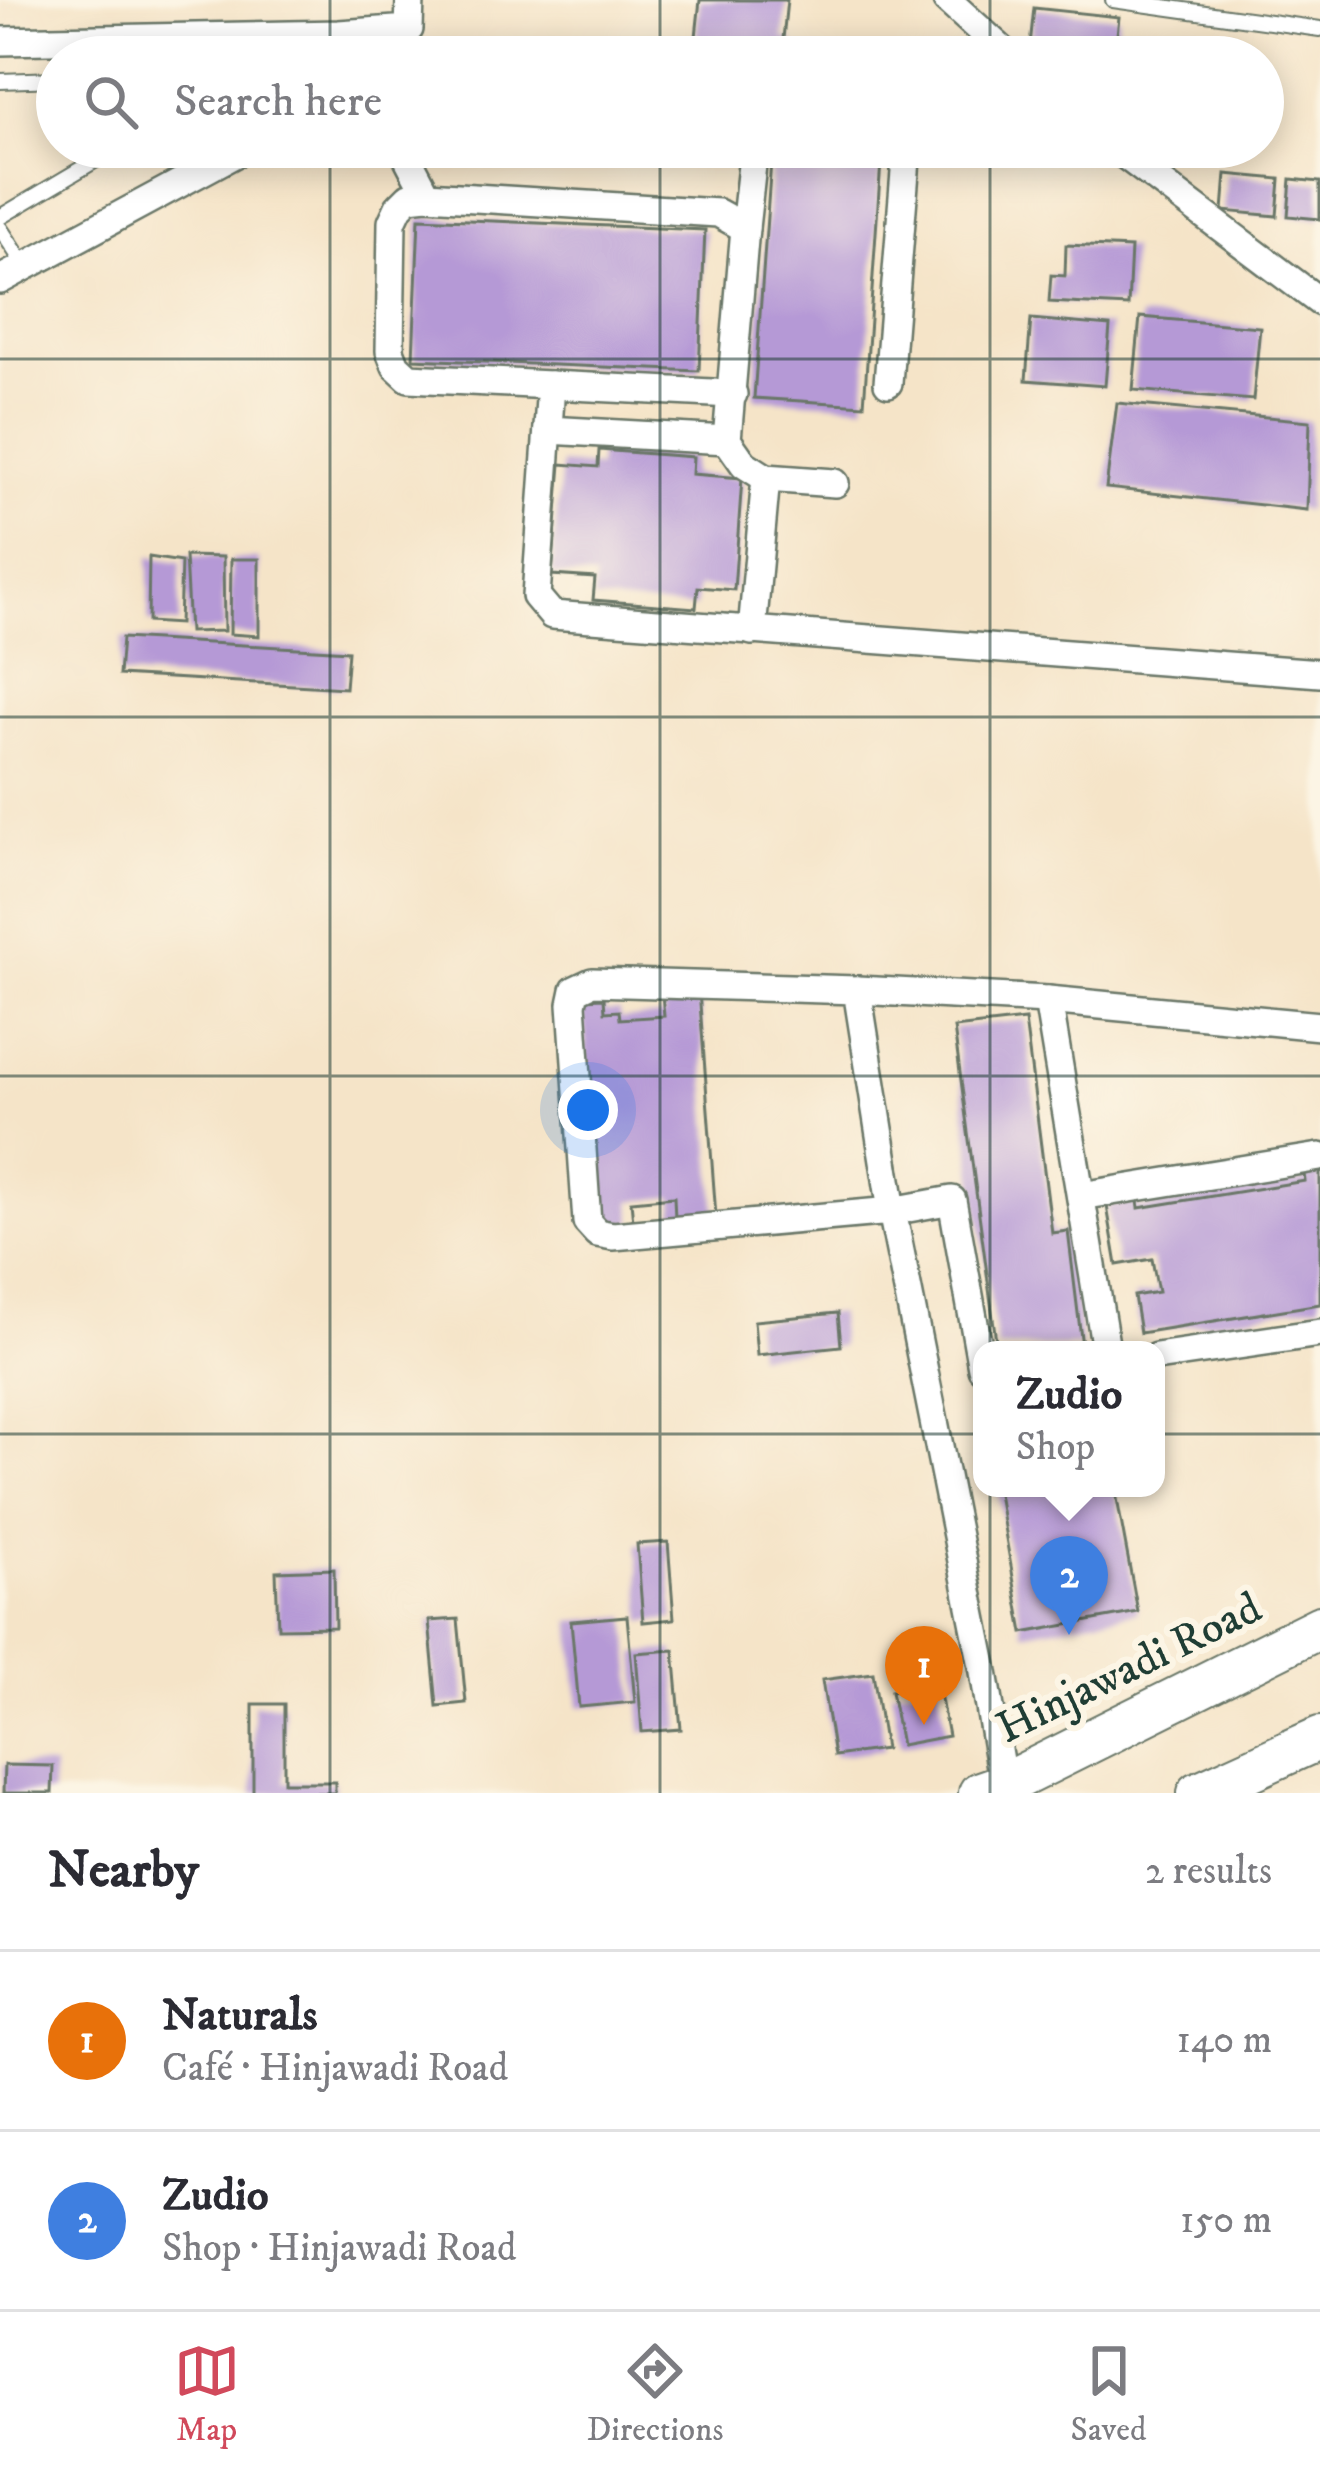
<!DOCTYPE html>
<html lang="en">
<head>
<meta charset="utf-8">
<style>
  body { margin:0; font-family:"IM FELL DW Pica",serif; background:#f7f7f7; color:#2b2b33 }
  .you { position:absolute; left:588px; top:1110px; width:42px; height:42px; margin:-30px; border:9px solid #fff; border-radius:50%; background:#1a73e8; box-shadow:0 0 0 18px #1a73e833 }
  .badge { display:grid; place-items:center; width:78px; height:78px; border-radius:50%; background:#d1495b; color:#fff; font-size:39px; font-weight:700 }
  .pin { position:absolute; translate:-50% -99px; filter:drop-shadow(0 3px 6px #0008) }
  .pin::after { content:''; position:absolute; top:63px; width:42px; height:36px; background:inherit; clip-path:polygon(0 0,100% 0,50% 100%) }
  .popup { position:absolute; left:973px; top:1341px; width:192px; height:156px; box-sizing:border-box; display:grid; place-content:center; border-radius:24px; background:#fff; filter:drop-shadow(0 3px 9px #0005); font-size:39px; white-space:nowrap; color:#7c7c81 }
  .popup b { font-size:45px; color:#2b2b33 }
  .popup::after { content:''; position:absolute; left:50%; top:100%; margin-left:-24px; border:24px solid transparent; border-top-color:#fff }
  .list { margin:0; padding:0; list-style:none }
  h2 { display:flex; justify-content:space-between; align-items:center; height:156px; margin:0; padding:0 48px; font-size:51px }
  h2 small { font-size:39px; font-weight:400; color:#7c7c81 }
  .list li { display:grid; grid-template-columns:78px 1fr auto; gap:36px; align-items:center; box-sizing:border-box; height:180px; padding:0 48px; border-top:3px solid #e1e1e2 }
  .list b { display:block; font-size:45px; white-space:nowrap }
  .list p { margin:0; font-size:39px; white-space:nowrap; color:#7c7c81 }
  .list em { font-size:39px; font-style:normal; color:#7c7c81 }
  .icon { flex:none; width:66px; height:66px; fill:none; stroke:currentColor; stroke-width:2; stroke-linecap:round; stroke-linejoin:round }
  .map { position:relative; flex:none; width:1320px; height:1793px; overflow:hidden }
  .search { position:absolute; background:#fff; box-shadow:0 6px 30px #0003; left:36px; right:36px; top:36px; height:132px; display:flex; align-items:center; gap:30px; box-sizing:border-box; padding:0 42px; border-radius:66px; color:#7c7c81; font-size:45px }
  .sheet { height:516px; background:#fff }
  nav { display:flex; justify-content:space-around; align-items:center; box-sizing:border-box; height:168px; border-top:3px solid #e1e1e2; background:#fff; font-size:33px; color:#7c7c81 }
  nav a { display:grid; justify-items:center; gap:6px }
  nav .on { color:#d1495b }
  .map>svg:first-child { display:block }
  .building { fill:#b599d6 }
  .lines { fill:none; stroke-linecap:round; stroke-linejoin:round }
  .service-casing { stroke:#6a7768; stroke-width:18 }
  .minor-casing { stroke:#6a7768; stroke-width:32 }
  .primary-casing { stroke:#6a7768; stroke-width:46 }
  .service { stroke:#fff; stroke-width:14 }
  .minor { stroke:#fff; stroke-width:27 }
  .primary { stroke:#fff; stroke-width:42 }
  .grid { fill:none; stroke:#1f3d34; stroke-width:3; stroke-opacity:0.55 }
  .labels { text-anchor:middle; stroke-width:12; stroke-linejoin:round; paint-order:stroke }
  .street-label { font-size:45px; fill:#1f3d34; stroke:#fcf5e5 }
</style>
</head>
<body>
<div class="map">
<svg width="1320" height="1793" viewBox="0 0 1320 1793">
  <rect width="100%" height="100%" fill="#fcf5e5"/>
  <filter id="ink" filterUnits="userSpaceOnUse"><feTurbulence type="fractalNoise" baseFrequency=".00833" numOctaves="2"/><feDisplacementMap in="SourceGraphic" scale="24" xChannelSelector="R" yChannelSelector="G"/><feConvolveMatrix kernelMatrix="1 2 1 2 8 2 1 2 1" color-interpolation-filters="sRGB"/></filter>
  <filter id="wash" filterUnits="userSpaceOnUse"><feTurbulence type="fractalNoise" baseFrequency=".004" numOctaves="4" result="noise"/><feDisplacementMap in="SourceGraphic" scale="48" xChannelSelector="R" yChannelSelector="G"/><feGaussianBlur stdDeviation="2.7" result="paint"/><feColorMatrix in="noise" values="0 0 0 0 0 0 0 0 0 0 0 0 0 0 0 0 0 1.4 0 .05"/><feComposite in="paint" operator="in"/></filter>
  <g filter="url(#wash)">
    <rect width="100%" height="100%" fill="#f5e4c8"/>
    <g id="blocks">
      <g class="building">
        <path d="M700,0H787L783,39L793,40L791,57L694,55Z"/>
        <path d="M1034,8L1119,17L1115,53L1030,45Z"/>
        <path d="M772,147H882L864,405L754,398Z"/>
        <path d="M1226,174L1280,179L1277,216L1223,211Z"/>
        <path d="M1291,179L1320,182V219L1288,216Z"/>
        <path d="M419,218L705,230L699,371L413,359Z"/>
        <path d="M1066,245L1131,248L1128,306L1049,302L1051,275L1065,276Z"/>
        <path d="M1140,317L1260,327L1253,400L1133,390Z"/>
        <path d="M1031,319L1110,326L1105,386L1026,380Z"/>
        <path d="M1117,403L1310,421L1307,510L1106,488Z"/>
        <path d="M599,450L693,457L692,474L742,478L734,590L698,587L696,608L593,600L595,578L552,575L561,464L598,467Z"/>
        <path d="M185,556L223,557L224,631L189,632Z"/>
        <path d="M149,557L181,562L179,624L148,622Z"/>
        <path d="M231,559H259V636L230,634Z"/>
        <path d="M122,638L348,651L345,688L119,675Z"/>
        <path d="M699,991L716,1216L675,1219L674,1197L631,1201L633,1222L599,1225L582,999L604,998L605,1012L619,1011L620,1019L664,1016L662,994Z"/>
        <path d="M1025,1020L1052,1233L1068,1231L1082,1346L997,1348L954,1028Z"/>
        <path d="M1320,1171V1304L1140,1333L1134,1296L1158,1292L1152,1259L1117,1265L1107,1206L1138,1201L1139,1208L1305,1181L1304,1174Z"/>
        <path d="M838,1313L841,1346L757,1355L754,1321Z"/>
        <path d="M997,1488H1115L1138,1612L1023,1633Z"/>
        <path d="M668,1542L674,1619L643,1622L637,1544Z"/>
        <path d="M334,1569L335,1627L278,1628L276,1571Z"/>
        <path d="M627,1616L635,1702L579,1707L571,1621Z"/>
        <path d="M458,1619L466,1703L437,1706L429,1621Z"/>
        <path d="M674,1650L681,1729L642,1732L636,1653Z"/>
        <path d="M873,1673L885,1749L834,1756L822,1680Z"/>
        <path d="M938,1683L948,1736L901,1745L891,1691Z"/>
        <path d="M253,1704H284V1782H335V1793H253Z"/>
        <path d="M4,1765L53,1766L52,1793H3Z"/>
      </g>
    </g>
  </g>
  <g filter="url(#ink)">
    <use href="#blocks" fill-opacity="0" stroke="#6a7768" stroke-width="3"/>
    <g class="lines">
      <g class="service-casing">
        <g id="service">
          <path d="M1113,0L1320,29"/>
          <path d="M0,81L57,79"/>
          <path d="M0,217L118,147"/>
          <path d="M0,228L25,266"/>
        </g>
      </g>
      <g class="minor-casing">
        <g id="minor">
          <path d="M947,0L1010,57"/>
          <path d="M0,41L339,34L409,29L410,0"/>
          <path d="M402,147L427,195"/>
          <path d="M754,147L745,228L727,440L744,464L766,478L835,483"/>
          <path d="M1114,147L1320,302"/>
          <path d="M0,280L247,147"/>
          <path d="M888,383L907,147"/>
          <path d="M551,385L536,596L552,615L1320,673"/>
          <path d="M733,394L409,378L396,366L390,351L392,222L399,207L409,197L427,195L718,213L745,228"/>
          <path d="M548,430L727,440"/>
          <path d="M752,631L766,478"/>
          <path d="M857,990L1048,1000L1320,1026"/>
          <path d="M1048,1000L1106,1350"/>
          <path d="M1081,1196L1320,1157"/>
          <path d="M1156,1357L1320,1333"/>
          <path d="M982,1368L952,1200L892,1211L613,1236L597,1233L587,1222L572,1004L575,990L592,982L857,990L892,1211L983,1666L1003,1785"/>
        </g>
      </g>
      <g class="primary-casing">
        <g id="primary">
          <path d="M980,1793L1003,1785L1320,1627"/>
          <path d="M1199,1793L1320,1738"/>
        </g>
      </g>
      <use href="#service" class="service"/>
      <use href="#minor" class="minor"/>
      <use href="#primary" class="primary"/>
    </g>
  </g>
  <path class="grid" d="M330,0V57M660,0V57M990,0V57M330,147V1793M660,147V1793M990,147V1793M0,359H1320M0,717H1320M0,1076H1320M0,1434H1320"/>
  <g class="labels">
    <g class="street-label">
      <text transform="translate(1128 1666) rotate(-26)" y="16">Hinjawadi Road</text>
    </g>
  </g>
</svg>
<div class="you"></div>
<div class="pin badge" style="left:924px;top:1725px;background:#e8710a">1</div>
<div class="pin badge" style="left:1069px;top:1635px;background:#3f7fe0">2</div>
<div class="popup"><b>Zudio</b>Shop</div>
<div class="search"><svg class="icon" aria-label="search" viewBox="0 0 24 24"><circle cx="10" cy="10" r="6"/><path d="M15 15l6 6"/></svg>Search here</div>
</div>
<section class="sheet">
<h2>Nearby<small>2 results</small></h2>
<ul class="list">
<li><span class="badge" style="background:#e8710a">1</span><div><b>Naturals</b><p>Café · Hinjawadi Road</p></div><em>140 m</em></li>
<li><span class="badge" style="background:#3f7fe0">2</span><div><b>Zudio</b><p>Shop · Hinjawadi Road</p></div><em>150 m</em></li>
</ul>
</section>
<nav>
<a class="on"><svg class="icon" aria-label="map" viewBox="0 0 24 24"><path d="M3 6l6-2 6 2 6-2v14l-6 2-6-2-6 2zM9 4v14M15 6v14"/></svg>Map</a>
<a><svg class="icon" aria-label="directions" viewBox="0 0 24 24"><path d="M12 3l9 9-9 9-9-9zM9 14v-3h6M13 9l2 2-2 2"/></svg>Directions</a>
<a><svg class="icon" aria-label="saved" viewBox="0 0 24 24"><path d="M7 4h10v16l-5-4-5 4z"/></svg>Saved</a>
</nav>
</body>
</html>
